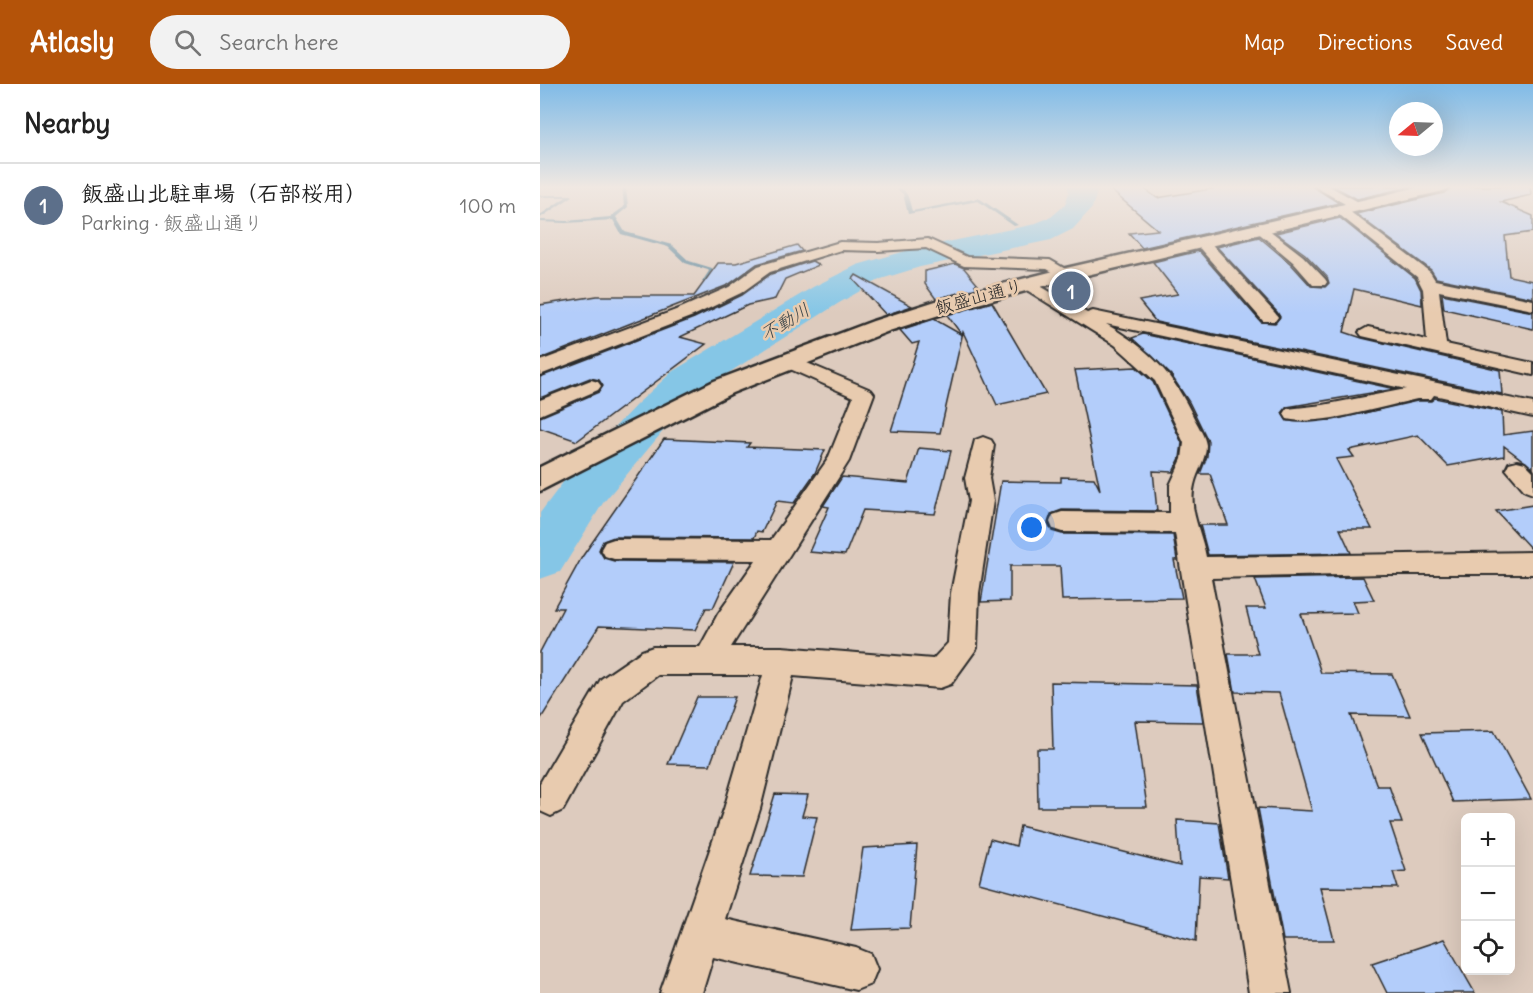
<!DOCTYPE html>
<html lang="en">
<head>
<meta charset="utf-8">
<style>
  body { margin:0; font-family:Delius,"Klee One",sans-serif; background:#f2f2f2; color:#222 }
  .controls { position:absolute; right:18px; bottom:18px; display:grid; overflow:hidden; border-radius:9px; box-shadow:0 6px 24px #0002 }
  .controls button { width:54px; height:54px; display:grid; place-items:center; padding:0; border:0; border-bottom:2px solid #e0e0e0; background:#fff; color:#222; font:30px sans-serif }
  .compass { position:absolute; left:849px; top:18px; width:54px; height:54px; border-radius:50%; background:#fff; box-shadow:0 6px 24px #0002; rotate:251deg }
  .you { position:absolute; left:492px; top:444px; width:21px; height:21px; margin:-15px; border:4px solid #fff; border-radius:50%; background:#1a73e8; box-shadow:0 0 0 9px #1a73e833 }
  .badge { display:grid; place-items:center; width:39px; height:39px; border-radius:50%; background:#b45309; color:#fff; font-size:20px; font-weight:700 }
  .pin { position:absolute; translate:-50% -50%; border:3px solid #fff; box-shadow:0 2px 6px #0006 }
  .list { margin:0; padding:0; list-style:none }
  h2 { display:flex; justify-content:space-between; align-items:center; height:78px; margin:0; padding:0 24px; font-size:26px }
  h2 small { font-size:20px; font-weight:400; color:#767676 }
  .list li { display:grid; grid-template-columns:39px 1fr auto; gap:18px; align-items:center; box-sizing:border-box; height:84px; padding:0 24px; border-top:2px solid #e0e0e0 }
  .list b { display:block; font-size:22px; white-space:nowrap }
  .list p { margin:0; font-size:20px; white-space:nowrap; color:#767676 }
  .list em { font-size:20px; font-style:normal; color:#767676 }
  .icon { flex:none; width:33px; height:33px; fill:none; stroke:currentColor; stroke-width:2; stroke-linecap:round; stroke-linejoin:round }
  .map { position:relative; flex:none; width:993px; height:909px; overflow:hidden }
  header { display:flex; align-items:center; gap:36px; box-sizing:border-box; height:84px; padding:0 30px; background:#b45309; color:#fff }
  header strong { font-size:28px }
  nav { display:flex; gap:33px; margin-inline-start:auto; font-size:21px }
  .search { width:420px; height:54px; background:#f2f2f2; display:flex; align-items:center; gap:15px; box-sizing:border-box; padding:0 21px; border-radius:33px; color:#767676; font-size:22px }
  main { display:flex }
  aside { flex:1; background:#fff }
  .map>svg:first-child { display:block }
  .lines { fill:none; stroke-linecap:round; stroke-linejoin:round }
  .stream { fill:#61889b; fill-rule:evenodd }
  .river { fill:#85c6e6; fill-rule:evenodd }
  .building { fill:#b3cdfa; stroke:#2b2b2b; stroke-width:1.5 }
  .street-casing { stroke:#2b2b2b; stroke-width:4 }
  .secondary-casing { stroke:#2b2b2b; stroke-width:5 }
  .street { fill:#e8cbaf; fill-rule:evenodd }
  .secondary { fill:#e8cbaf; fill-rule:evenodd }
  .labels { text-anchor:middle; stroke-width:5; stroke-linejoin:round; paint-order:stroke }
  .far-street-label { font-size:18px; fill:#2b2b2b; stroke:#e8cbaf }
  .far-water-label { font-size:18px; font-style:italic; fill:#384247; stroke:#e8cbaf }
</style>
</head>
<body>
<header>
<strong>Atlasly</strong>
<div class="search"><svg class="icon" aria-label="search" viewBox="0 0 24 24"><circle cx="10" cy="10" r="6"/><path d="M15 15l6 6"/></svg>Search here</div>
<nav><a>Map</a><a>Directions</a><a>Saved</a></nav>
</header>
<main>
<aside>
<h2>Nearby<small></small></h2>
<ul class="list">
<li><span class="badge" style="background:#5c6f8a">1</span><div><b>飯盛山北駐車場（石部桜用）</b><p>Parking · 飯盛山通り</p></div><em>100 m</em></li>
</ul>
</aside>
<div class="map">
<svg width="993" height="909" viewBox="0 0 993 909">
  <rect width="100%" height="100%" fill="#ddcbbe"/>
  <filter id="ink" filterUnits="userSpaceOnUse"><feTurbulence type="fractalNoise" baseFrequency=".0167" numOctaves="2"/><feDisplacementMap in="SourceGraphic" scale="12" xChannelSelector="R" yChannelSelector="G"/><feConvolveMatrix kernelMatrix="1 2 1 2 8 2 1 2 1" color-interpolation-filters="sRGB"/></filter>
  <g filter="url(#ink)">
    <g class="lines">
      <g class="stream">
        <path d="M82,102H86L88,123L76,133L85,148L132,161L149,177L172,184L175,187L167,199L162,198L169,187L168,186L145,179L128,163L81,150L73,136L26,139L0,138V136L26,137L70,133L84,123Z"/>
        <path d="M344,102C366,102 367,107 372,127L439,114L478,141L474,142L438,117L368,130L363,110L357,105Z"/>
        <path d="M0,111H31L33,112L0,134V131L26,113H0Z"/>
      </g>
      <path class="river" d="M527,102H553L557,108L552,124L533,145L511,156L380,183L341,195L299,219L163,305L129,340L63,419L20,488L0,495V429L27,393L97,320L133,287L273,203L317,181L373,165L491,141L511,133L525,121L529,108Z"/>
    </g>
    <g class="building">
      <path d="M566,102H601L617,114L689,102H772L799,119L602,164L589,149L618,146Z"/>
      <path d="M793,102H874L817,115Z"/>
      <path d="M913,102H990L991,111L961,118L993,132V148L965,152L969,192L993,197V214L896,194L891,186L816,130L904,109Z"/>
      <path d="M800,134L875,194L881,206L882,221L814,205L804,248L822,254L960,286L962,310L616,238L599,217L638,210L613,178L659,167L721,238L735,239L740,233L737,228L677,163L719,153L751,180L771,202L785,203L789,199L787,193L765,170L736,149Z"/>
      <path d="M257,161L262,167L217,180L188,201L0,275V221L57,212H154L178,179H196Z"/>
      <path d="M272,177L279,181L245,195L235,215L208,221L140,253L166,260L37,357L0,344V333L59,308L63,302L59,296L50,294L0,314V293L154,234L202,211L231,190Z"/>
      <path d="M415,180L424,184L438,201H435L437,204L396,215L385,200V187Z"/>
      <path d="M316,191L372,222L346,231L313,195Z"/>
      <path d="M902,210L993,228V245L904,225Z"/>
      <path d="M452,218L506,310L457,321L423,248L400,349L351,347L379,258L372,260L360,246L394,235L422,251L407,231Z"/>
      <path d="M603,250L855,305L747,323L742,329L747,337L793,336L877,317H891L895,314L962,328L963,351L993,347V384L964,362V372L908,382L878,351L809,366L814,373L796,375L832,445H800L811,469L668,471L660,441H688L670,390H660L667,372L668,357L649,318L631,291L592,254Z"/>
      <path d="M596,283L613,298L642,359L640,374L633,388L613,387L617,427L522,426L511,430L508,439L512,447L522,450L633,451L637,476H634L642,514L522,516L520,482H470V517L441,518L461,397L521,398V393L554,394L560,406L535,286Z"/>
      <path d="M124,355L210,359L207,363L285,366L275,389L254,419L237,417L222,448L217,447L214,454L74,453L63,457L59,466L64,474L74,477L194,478L173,524H166L155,546L59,542L0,636V568L23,524H14L42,473Z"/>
      <path d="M379,364L411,367L395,430L323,426L305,471L269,468L289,423L283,422L302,393L368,399Z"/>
      <path d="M993,421V466H992L956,427Z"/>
      <path d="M823,493L834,516L813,517L818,529L761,530L781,589L852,590L870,632L811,631L837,702H849L862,739H850L866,787L853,788L858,804L780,803L794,856H743L718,724L772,727L739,609L695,608L688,570H718L706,524H726L715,495Z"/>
      <path d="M511,598L657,601L663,638L595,637L607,723H498L497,665H513Z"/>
      <path d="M157,613H195L170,681L128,680Z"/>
      <path d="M954,647L991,715L913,718L882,649Z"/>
      <path d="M235,710L268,711L262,732L277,733L262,793L210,792Z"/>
      <path d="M637,736L679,739L688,794L659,792L656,857L439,799L450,755L476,762L480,742L640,782Z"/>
      <path d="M377,761L370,844L311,846L323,764Z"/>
      <path d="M904,855L935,909H847L832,879Z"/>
    </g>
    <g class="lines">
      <g class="street-casing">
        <g id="street">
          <path d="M774,102H789L824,121L817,125L812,124Z"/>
          <path d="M801,121L890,188L895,196L993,216V226L899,207L906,260L993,279V291L822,252L819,248L828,243L887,256L883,205L877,193L796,128V122Z"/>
          <path d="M720,139L763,172L785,195L787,198L785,201H773L753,178L715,146L713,143Z"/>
          <path d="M661,153L666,154L735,229L738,233L735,237H723L656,160L654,157Z"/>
          <path d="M388,155L427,173L510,176L534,190L526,195L507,185L424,182L386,164L338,167L301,166L230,188L201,209L153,232L0,291V277L141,224L189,203L218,182L300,158L338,159Z"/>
          <path d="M488,195L547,229L553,227L993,319V333L894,311L891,315H877C844,322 777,343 747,335L744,330L747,325L783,321L866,305L566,240C610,266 633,289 655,336C659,343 665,353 666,361C666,376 657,387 654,401C648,426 662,449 666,473L993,468V490H844L671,494L751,909H709L635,449L522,448L513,445L510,438L513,431L522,428L630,429V401L642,375L644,359L615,297L575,261L482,203L480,200L482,197Z"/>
          <path d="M248,271L331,306L334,310L309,377L191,563H242L393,575L408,559L411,509L429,417L425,394L435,356L443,353L451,356L454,361L449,394L453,417L439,509L437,564L411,600L400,604L253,592L220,725L185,835L316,864L331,870L337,885L331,900L316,906L173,873L162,909H120L184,725L223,591H118L83,617L23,726L11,732L0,727V699L61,595L102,567L113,563H160L178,530L216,476L74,475L65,472L61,465L65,458L74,455L231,456L288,375L313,313L241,281L239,277L241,273Z"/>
          <path d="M51,296L58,298L61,302L58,306L0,331V316Z"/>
          <path d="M977,377L985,379L993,387V410L985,407L966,385L969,379Z"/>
        </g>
      </g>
      <g class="secondary-casing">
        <path id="secondary" d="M883,102H911L903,107L530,195L415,226L349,247L192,309L0,407V383L174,297L333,237L399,216L526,184Z"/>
      </g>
      <use href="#street" class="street"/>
      <use href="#secondary" class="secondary"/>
    </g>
  </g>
  <linearGradient id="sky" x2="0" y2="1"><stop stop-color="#80bbe7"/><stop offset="0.45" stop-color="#f0e8e2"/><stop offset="1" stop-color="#f0e8e2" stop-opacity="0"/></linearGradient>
  <rect width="993" height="229" fill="url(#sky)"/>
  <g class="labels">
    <g class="far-street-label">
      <text transform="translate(439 213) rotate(-15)" y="6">飯盛山通り</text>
    </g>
    <g class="far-water-label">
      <text transform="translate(245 238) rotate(-31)" y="6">不動川</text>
    </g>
  </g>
</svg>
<div class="controls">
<button>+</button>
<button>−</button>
<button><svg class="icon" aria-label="locate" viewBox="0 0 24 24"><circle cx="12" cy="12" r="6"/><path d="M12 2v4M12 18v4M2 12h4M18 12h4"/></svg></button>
</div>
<svg class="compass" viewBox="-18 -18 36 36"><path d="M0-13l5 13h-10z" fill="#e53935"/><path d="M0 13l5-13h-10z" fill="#767676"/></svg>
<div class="you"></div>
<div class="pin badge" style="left:531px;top:207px;background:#5c6f8a">1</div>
</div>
</main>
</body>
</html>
